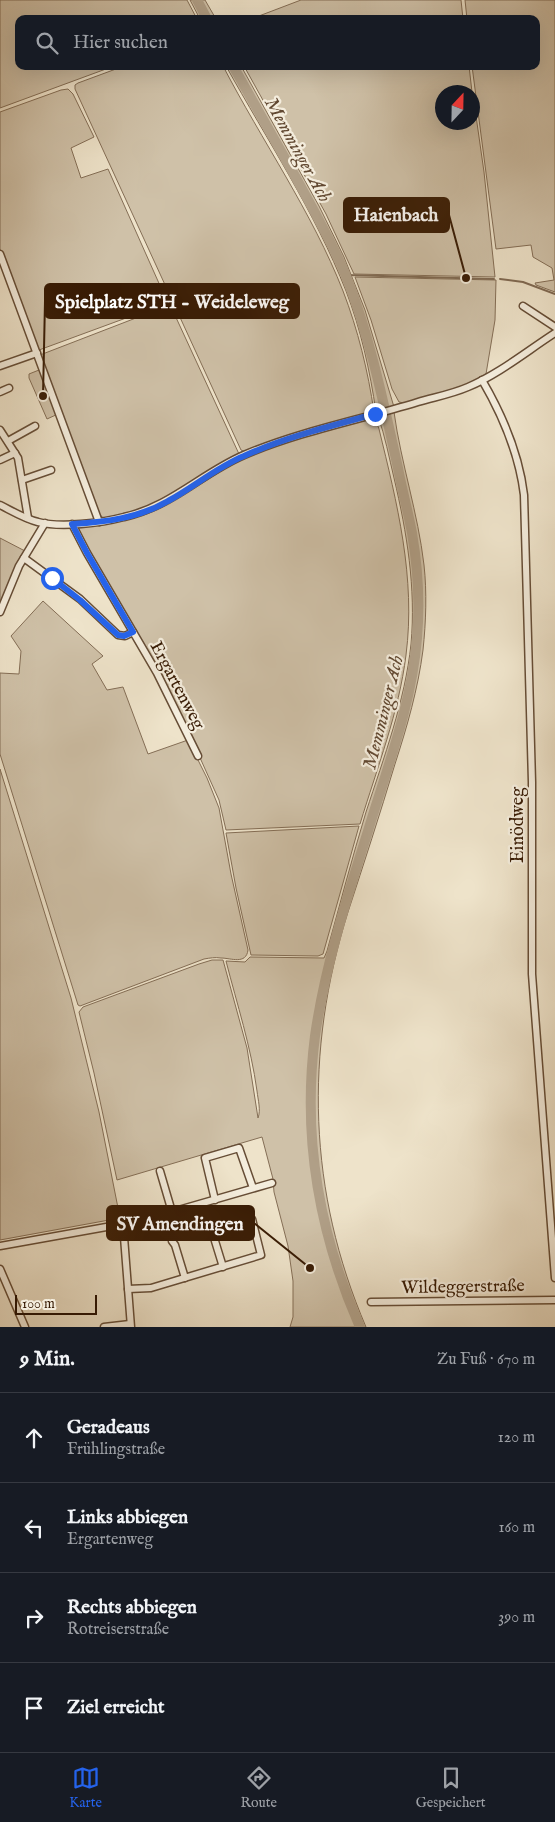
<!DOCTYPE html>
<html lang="de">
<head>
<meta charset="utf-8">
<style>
  body { margin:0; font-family:"IM FELL English",serif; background:#20242c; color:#f1f3f6 }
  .compass { position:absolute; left:435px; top:85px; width:45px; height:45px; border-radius:50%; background:#171b24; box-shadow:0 5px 20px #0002; rotate:22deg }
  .scale { position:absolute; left:15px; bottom:12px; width:82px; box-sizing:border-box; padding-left:5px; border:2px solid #381b04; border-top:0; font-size:14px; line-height:18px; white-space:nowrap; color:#381b04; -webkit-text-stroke:4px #f4eddd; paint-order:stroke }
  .stop { position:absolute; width:15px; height:15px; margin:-11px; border:4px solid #2563eb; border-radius:50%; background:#fff }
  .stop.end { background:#2563eb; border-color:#fff; box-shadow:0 1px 5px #0008 }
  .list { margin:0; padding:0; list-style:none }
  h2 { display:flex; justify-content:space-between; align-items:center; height:65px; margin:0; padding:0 20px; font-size:21px }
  h2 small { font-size:16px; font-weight:400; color:#9ea1a6 }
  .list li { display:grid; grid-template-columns:32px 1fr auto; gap:15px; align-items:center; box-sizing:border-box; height:90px; padding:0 20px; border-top:1px solid #363941 }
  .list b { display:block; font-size:19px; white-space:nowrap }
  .list p { margin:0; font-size:16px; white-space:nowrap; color:#9ea1a6 }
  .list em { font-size:16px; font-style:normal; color:#9ea1a6 }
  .icon { flex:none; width:28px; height:28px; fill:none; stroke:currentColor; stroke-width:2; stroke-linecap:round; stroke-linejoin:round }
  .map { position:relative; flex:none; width:555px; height:1327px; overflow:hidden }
  .search { position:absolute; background:#171b24; box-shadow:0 5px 20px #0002; left:15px; right:15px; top:15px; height:55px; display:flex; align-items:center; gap:12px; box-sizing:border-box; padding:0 18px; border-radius:10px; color:#9ea1a6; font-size:19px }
  .sheet { height:425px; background:#171b24 }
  nav { display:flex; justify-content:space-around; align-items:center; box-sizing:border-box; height:70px; border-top:1px solid #363941; background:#171b24; font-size:14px; color:#9ea1a6 }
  nav a { display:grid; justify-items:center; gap:2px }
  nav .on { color:#2563eb }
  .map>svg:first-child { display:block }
  .green { fill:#cfc1a8; stroke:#846e56 }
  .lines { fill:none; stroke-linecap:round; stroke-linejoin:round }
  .stream { stroke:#806a53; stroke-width:2 }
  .river { stroke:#b09f87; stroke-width:10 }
  .minor-casing { stroke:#664d36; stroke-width:9 }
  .minor { stroke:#f4eddd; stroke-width:6 }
  .route { stroke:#2563eb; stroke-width:6 }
  .labels { text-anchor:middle; stroke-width:4.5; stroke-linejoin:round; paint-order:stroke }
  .street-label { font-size:18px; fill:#381b04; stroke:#f4eddd }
  .water-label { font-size:19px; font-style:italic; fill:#624932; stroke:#f4eddd }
  .leader { fill:none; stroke:#381b04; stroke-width:2 }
  .callout-dot { fill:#381b04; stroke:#f4eddd; stroke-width:2 }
  .callout { fill:#381b04; stroke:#381b04; stroke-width:2 }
  .callout-label { font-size:19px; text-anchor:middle; font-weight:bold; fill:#fff }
</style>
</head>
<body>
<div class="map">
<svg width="555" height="1327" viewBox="0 0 555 1327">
  <rect width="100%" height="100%" fill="#eee3ca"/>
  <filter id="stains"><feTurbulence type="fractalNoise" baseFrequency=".004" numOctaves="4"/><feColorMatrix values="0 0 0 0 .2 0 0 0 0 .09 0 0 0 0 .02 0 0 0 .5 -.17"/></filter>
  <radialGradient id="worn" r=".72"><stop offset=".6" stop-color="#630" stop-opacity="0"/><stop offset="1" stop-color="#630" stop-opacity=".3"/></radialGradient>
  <g class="green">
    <path d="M0,0H187L197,19H19V66H114L0,108Z"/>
    <path d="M190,0H205L216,19H200Z"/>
    <path d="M301,0H461L463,19H251Z"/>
    <path d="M465,0H555V292L536,285L535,283L554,280L552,268L533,257L531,245L496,249L472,66H536V19H467Z"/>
    <path d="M124,66H223C262,141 312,212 343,291C358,330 368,371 374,412L245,452L241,450L75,89V85L78,83Z"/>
    <path d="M226,66H241L319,206L344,257L365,310L394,407L376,412C370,371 361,330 346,291C315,212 267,140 226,66Z"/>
    <path d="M244,66H469L472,92H442V122H472L473,95L484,172L495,277L354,274L326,214Z"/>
    <path d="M68,89L73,94L94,137L71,148L81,178L108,169L166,299L163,303L156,307L39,350L0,249V112L61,90Z"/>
    <path d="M355,277L496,280L495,320L486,374C465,392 430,396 404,403L399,402L392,389L371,320Z"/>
    <path d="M167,306H170L173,311L239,454L185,488L138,512L106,518L102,517L98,512L40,355Z"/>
    <path d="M39,370L58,414L47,419L29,378V374Z"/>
    <path d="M394,412C401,463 418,513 424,565C427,592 426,622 423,650C418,689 407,727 395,764C380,814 364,863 348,912C304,1052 308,1192 366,1327H290L293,1317V1281L288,1246L274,1192L273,1179L262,1137L117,1180L94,1073L79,1012L83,1007L199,964L212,960H223L247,1048L258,1118C261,1110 258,1100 257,1091C251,1047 237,1004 226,961L245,962L250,957L324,958L327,951C340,904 352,858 366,812C384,757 405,701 411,644C416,588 407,533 394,478C389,457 385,436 378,416Z"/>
    <path d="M370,418L376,421L379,429C397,503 416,578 406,655C399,712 377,768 360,824L226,830L219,800L201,760L164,683L89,554L78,527C105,523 132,521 157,510C188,496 215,472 246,457C285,439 329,429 370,418Z"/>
    <path d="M0,538L25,551L0,606Z"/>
    <path d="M43,601L103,656L92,664L107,690L123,687L148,754L188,740L207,778L219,808L231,874L248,950C246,965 231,958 221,958C215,957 210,958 204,959L80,1006L78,1005L0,754V673L19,674L21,651L11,636Z"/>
    <path d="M0,769L71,998L99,1112L120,1218L0,1240Z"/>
    <path d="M359,826L323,954L318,956L251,955L236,888L226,833Z"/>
  </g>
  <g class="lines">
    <g class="stream">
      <path d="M345,275L494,279"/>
      <path d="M500,279L523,282L555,294"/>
    </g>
    <g class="river">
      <path d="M197,0L207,19"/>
      <path d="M233,66C254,103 274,139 295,176C313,209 332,242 346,276C370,336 384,405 398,468C402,490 408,511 412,533C418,568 420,603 417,638C412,704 387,768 368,831C347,898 325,966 315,1036C302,1137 319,1234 360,1327"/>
    </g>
    <g class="minor-casing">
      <g id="minor">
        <path d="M0,254L99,522"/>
        <path d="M523,306L555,327"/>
        <path d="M0,366L37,353"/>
        <path d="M482,380C503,416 519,453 524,495L532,782V974L555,1278"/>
        <path d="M0,392L9,388"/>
        <path d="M0,430L18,458L28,518"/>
        <path d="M8,441L35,426"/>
        <path d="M0,460L15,453"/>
        <path d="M22,480L51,470"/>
        <path d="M0,505C12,511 25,519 38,522C61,528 101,523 124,517C170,507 202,473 244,455C300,431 360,420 418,402C435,397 452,394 468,387C499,374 527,351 555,333"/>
        <path d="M72,524L87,553L157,673L198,756"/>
        <path d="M24,558L80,599L118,635L125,636L133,632"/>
        <path d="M0,612L19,566L45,523"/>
        <path d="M160,1171L172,1212"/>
        <path d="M215,1200L205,1158L239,1148L253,1188"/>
        <path d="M123,1226L272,1183"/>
        <path d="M211,1228L223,1267"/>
        <path d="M172,1241L175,1245L185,1278"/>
        <path d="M0,1246L123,1224L131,1327"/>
        <path d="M0,1269L25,1327"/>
        <path d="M128,1289L151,1288L261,1255L252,1219"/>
        <path d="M371,1302L555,1300"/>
        <path d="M104,1327L130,1324"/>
      </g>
    </g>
    <use href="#minor" class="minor"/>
  </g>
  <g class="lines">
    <path class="route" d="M52,578L80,600L118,635L124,636L133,632L87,553L72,524C106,522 139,518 168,501C194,487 217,467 244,456C286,437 331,426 375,414"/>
  </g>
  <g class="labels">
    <g class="street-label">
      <text transform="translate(178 685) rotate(62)" y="6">Ergartenweg</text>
      <text transform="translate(517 825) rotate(-90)" y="6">Einödweg</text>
      <text transform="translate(463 1286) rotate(-1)" y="6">Wildeggerstraße</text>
    </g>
    <g class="water-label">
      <text transform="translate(299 149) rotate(61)" y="7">Memminger Ach</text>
      <text transform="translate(382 712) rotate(-76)" y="7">Memminger Ach</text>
    </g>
  </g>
  <path class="leader" d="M466 278L449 215M43 396L45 301M310 1268L254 1223"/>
  <g class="callout-dot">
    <circle cx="466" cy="278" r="5"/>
    <circle cx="43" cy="396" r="5"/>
    <circle cx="310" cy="1268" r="5"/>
  </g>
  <g class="callout">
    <rect x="344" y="198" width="105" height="34" rx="5"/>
    <rect x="45" y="284" width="254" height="34" rx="5"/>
    <rect x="107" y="1206" width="147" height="34" rx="5"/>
  </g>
  <g class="callout-label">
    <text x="396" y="221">Haienbach</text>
    <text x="172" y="308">Spielplatz STH - Weideleweg</text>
    <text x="180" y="1230">SV Amendingen</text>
  </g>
  <rect width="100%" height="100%" filter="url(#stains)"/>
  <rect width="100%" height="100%" fill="url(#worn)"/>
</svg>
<svg class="compass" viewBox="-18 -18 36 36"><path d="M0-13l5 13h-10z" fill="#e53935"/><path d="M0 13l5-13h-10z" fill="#9ea1a6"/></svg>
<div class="scale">100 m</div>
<div class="stop" style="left:52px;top:578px"></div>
<div class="stop end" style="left:375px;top:414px"></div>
<div class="search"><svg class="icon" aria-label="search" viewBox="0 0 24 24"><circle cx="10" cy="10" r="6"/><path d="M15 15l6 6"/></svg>Hier suchen</div>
</div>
<section class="sheet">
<h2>9 Min.<small>Zu Fuß · 670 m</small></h2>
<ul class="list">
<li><svg class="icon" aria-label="ahead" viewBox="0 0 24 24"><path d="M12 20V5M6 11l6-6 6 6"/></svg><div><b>Geradeaus</b><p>Frühlingstraße</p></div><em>120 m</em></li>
<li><svg class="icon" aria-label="left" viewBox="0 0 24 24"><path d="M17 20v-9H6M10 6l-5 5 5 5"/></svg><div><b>Links abbiegen</b><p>Ergartenweg</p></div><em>160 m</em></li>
<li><svg class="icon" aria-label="right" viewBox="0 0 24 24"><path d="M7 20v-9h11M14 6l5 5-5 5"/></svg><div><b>Rechts abbiegen</b><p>Rotreiserstraße</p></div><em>390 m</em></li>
<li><svg class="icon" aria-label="arrive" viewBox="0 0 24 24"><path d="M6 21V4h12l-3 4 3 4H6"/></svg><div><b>Ziel erreicht</b></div></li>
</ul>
</section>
<nav>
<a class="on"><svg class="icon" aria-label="map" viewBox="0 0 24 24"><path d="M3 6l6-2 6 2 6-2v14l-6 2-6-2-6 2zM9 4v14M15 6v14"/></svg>Karte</a>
<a><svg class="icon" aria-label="directions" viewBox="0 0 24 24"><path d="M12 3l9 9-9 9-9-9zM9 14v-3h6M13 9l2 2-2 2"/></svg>Route</a>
<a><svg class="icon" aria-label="saved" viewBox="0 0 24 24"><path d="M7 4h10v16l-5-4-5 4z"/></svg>Gespeichert</a>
</nav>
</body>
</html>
